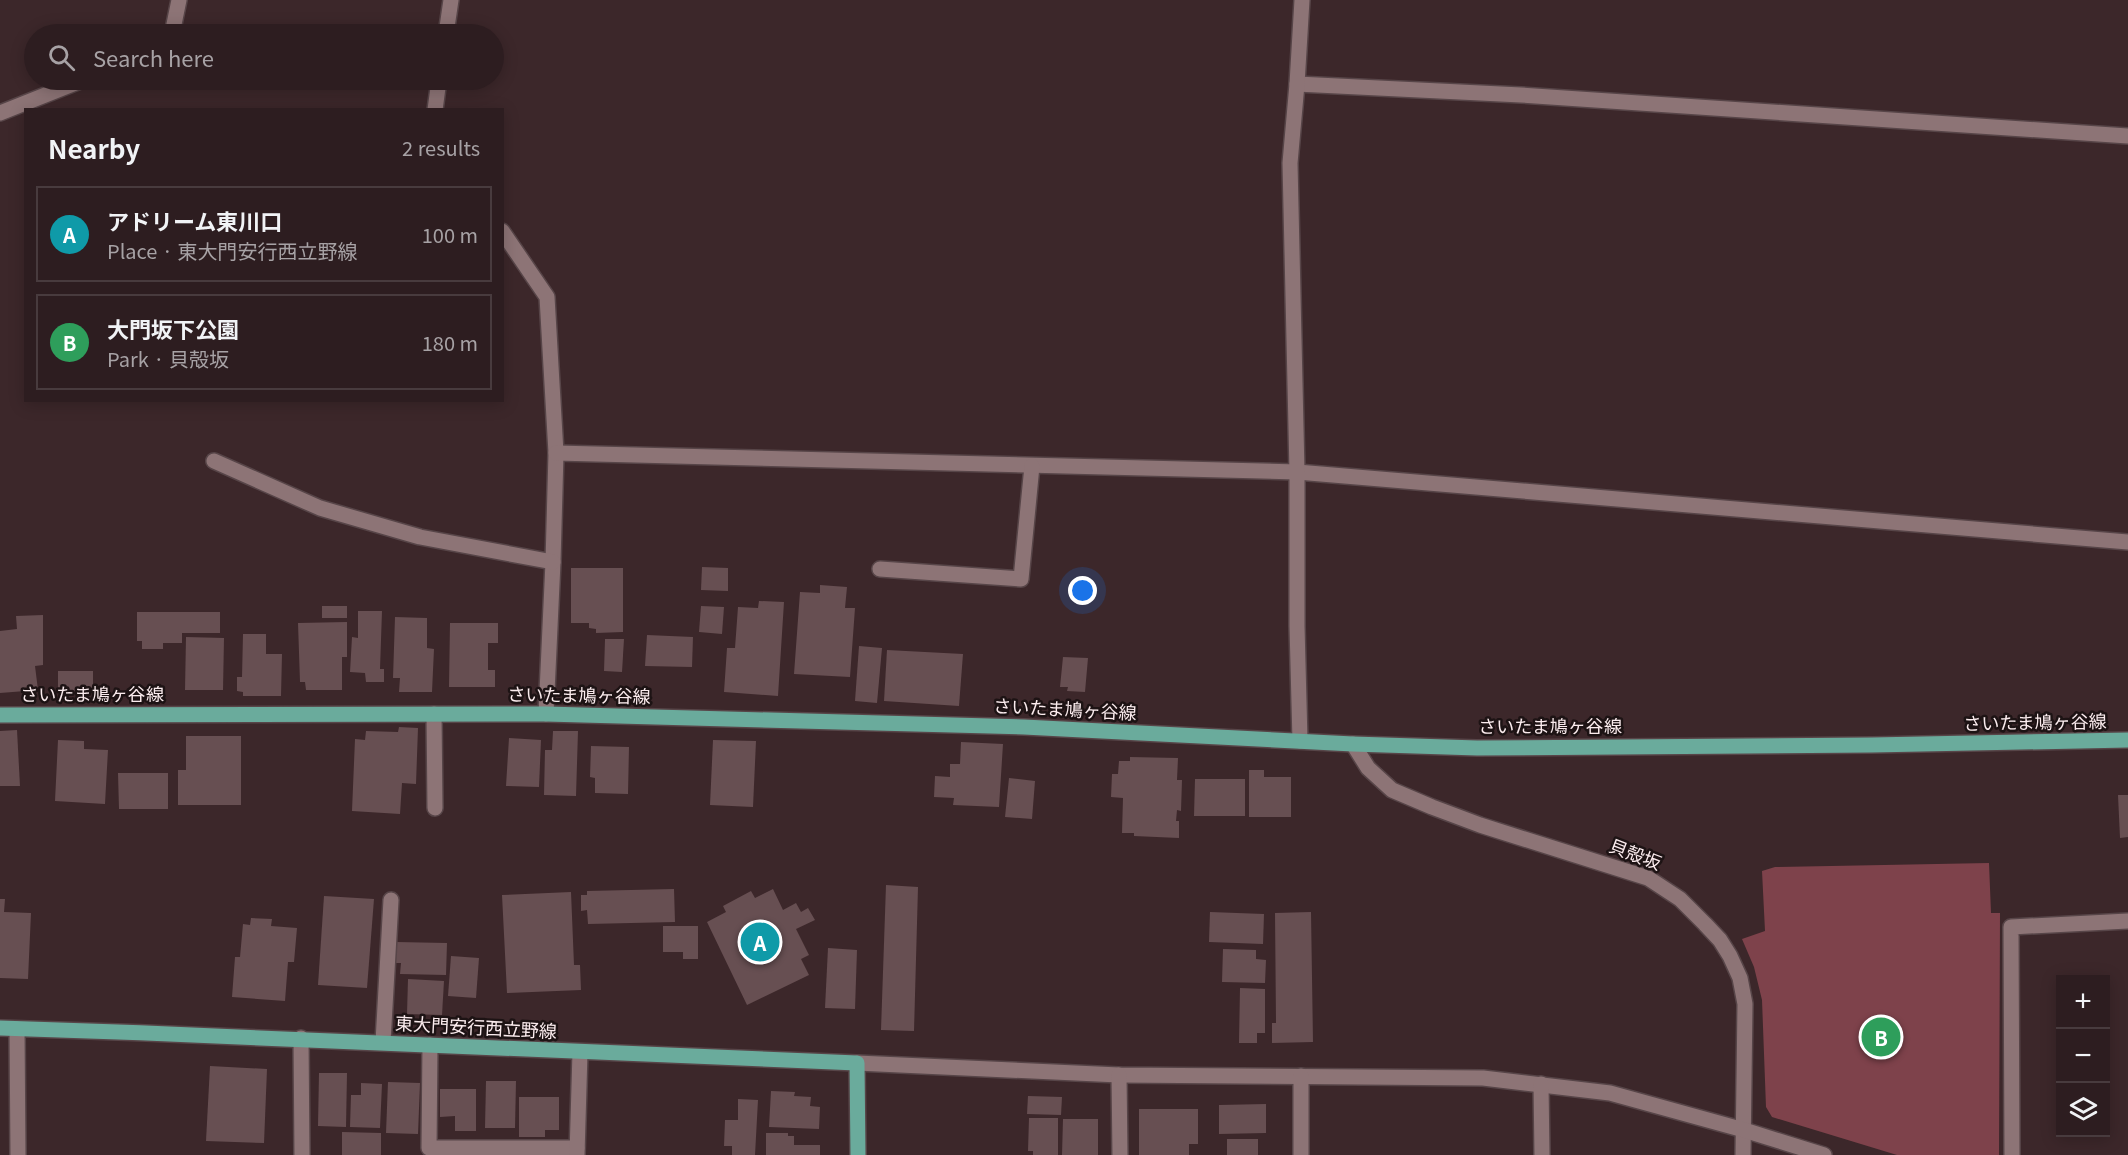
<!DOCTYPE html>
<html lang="en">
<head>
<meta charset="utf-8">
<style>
  body { margin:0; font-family:Georgia,"Noto Sans JP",serif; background:#352629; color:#f1f3f6 }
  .controls { position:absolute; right:18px; bottom:18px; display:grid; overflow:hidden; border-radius:0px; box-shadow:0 3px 15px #0003 }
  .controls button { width:54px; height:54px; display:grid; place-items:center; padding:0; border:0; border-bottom:2px solid #483b3e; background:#2d1d20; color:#f1f3f6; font:30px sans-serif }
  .you { position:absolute; left:1083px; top:591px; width:21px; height:21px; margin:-15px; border:4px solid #fff; border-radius:50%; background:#1a73e8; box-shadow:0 0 0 9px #1a73e833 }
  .badge { display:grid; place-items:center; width:39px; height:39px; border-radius:50%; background:#ea580c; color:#fff; font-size:20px; font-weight:700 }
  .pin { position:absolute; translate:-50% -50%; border:3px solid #fff; box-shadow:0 2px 6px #0006 }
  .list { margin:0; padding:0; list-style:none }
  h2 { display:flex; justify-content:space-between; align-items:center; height:78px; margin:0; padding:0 24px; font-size:26px }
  h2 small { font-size:20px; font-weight:400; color:#a7a2a5 }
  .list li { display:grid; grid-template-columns:39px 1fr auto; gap:18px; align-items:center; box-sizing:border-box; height:96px; margin:0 12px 12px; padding:0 12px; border:2px solid #483b3e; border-radius:0px }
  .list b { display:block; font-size:22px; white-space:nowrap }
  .list p { margin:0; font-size:20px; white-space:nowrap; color:#a7a2a5 }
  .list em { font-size:20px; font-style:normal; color:#a7a2a5 }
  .icon { flex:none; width:33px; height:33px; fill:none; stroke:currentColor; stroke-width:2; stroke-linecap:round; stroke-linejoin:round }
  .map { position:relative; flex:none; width:2128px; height:1155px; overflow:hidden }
  .search { position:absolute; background:#2d1d20; box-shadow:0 3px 15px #0003; left:24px; top:24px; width:480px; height:66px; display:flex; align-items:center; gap:15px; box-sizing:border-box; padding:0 21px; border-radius:33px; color:#a7a2a5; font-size:22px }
  .panel { position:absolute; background:#2d1d20; box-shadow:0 3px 15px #0003; left:24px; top:108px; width:480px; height:294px; border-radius:0px }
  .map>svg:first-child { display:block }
  .green { fill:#7e424b }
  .building { fill:#674f52 }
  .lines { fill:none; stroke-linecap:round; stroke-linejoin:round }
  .minor-casing { stroke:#574548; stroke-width:18 }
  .major-casing { stroke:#574548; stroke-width:18 }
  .minor { stroke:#8d7476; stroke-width:15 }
  .major { stroke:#6aab9c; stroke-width:15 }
  .labels { text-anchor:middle; stroke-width:5; stroke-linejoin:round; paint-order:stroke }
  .street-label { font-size:18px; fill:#fbecee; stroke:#1d1314 }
</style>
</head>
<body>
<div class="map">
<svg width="2128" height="1155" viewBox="0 0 2128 1155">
  <rect width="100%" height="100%" fill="#3c272a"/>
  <path class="green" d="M1989,863L1991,913H2000L1999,1155H1897L1772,1117L1766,1107L1762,1000L1754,967L1742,939L1765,931L1762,871L1775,867Z"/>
  <g class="building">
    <path d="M702,567L728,568V591L701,590Z"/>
    <path d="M571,568H623V632L596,633V629L589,628V623H571Z"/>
    <path d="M820,585L847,587L845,608H855L850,677L794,674L800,592L820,593Z"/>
    <path d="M759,601L784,602L778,696L724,692L727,648H735L738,607L758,608Z"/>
    <rect x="322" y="606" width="25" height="12"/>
    <path d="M701,606L724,607L722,634L699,632Z"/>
    <path d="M358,611H382L380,669H384V682H366L365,673L350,672L352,637L358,638Z"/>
    <path d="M137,612H220V633H182V643H163V649H142V641H137Z"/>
    <path d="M43,615V665L35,666L38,690L0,693V631L17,629L16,616Z"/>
    <path d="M395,617L427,618V648L434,649L432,692H399L400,678H393Z"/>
    <path d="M347,622V657H342V690H306L305,682H300L298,623Z"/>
    <path d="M450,623H498V643H488V670H495V687H449Z"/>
    <path d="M243,634H266V654H282L281,696H243V692L237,691V677H242Z"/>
    <path d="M647,635L693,637L692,667L645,666Z"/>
    <path d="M186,637L224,638L223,690H185Z"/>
    <path d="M605,639H624L622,672L604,671Z"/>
    <path d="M859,646L882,648L877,703L855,701Z"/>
    <path d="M887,650L963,654L959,706L884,701Z"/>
    <path d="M1063,657L1088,658L1085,692L1067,691L1068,687H1060Z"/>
    <path d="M58,671H93V691L58,692Z"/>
    <path d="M399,727L418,728L416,784L402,783L400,814L352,811L355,739L365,740L366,731L398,732Z"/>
    <path d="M17,730L20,786H0V731Z"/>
    <path d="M553,731H578L576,796L544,795L545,750H552Z"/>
    <path d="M186,736H241V805H178V770H186Z"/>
    <path d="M509,738L541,740L539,787L506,786Z"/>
    <path d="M58,740L84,741V749L108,750L105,804L55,801Z"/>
    <path d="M713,740L756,741L753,807L710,805Z"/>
    <path d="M961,742L1003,744L999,807L953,805L954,798L934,797L935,776L950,777V764H960Z"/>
    <path d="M591,746L629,747L628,794L595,793V778L590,777Z"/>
    <path d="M1130,757L1178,758L1177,780H1182L1181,811L1177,810L1176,821H1179V838L1134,836V833H1122L1123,798L1111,797L1112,774H1118L1119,761H1130Z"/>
    <path d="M1249,770H1264V777H1291V817H1249Z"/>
    <path d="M118,773H168V809H119Z"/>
    <path d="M1009,778L1035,781L1032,819L1005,817Z"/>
    <path d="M1195,779H1245V816H1194Z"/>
    <path d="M2118,795H2128V837L2120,838Z"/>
    <path d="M886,885L918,887L914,1031L881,1030Z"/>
    <path d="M674,889L675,922L588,924L587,910L581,911V895H587V891Z"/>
    <path d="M773,889L783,910L796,903L801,912L808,908L815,920L796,929L809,955L801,959L809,975L747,1005L707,922L726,912L723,906L751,891L755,898Z"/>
    <path d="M571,892L574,965H580L581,990L507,993L502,895Z"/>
    <path d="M324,896L374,899L367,988L318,985Z"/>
    <path d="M0,899H5L4,912L31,913L28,979L0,978Z"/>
    <path d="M1210,912L1264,914L1263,944L1209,942Z"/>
    <path d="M1311,912L1313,1042L1272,1043V1023H1276L1275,913Z"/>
    <path d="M251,918L272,919L271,926L297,928L294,962H288L285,1001L232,997L235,957H240L243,924L250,925Z"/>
    <path d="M663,926H698V959H683V952H663Z"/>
    <path d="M396,942L447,943L446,975L400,974L401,963H395Z"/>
    <path d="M828,948L857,950L855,1009L825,1008Z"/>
    <path d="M1223,949L1256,950V959L1266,960L1265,983L1222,982Z"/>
    <path d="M451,956L479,958L476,998L448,996Z"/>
    <path d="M408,979L444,981L442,1015L407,1014Z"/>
    <path d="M1240,988L1265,989V1033H1257V1043H1239Z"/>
    <path d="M210,1066L267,1069L264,1143L206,1141Z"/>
    <path d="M319,1073H347L346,1127L318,1126Z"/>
    <path d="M486,1081H516L515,1128H485Z"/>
    <path d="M388,1082L420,1083L418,1134L386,1133Z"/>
    <path d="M361,1083L382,1084L380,1128L350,1127L351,1095H361Z"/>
    <path d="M440,1089H476V1131H455V1116L440,1117Z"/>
    <path d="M771,1091L795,1092L794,1096L811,1097L810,1106L820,1107L819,1129L769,1127Z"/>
    <path d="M1028,1096L1062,1097L1061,1115L1027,1114Z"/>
    <path d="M519,1097H559V1130H545V1137H519Z"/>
    <path d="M738,1099L758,1100L755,1155H732V1146H724L725,1120H738Z"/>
    <path d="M1266,1104V1133L1219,1134V1105Z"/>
    <path d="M1139,1109H1198V1144H1189V1155H1139Z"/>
    <path d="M1029,1118H1058V1155H1033V1151H1028Z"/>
    <path d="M1063,1119H1098V1155H1062Z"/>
    <path d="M342,1132L381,1133V1155H342Z"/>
    <path d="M766,1133H788V1136H794V1145H820V1155H766Z"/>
    <rect x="1227" y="1139" width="31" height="16"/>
  </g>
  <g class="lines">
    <g class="minor-casing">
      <g id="minor">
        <path d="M172,34L179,0"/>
        <path d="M446,34L451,0"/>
        <path d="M1297,84L1521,95L2128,136"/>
        <path d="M435,110L439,80"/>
        <path d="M0,113L83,80"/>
        <path d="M502,231L547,297L556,453L553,562L546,714"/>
        <path d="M556,453L1297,472L2128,542"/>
        <path d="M214,461L320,508L420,537L553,562"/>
        <path d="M880,569L1021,579L1032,466"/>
        <path d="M434,714L435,808"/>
        <path d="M1300,741L1297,626V472L1290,163L1297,84L1302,0"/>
        <path d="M1353,744L1368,768L1392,790L1432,807L1480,825L1648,878L1680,899L1705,924L1720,940L1730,956L1740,978L1745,1004L1743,1155"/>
        <path d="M17,1029L18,1155"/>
        <path d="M301,1038L302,1155"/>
        <path d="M383,1042L391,900"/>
        <path d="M430,1045L429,1148H577"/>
        <path d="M857,1063L1119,1075L1483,1078L1610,1093L1744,1130L1824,1155"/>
        <path d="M1119,1075L1120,1155"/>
        <path d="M1301,1076V1155"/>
        <path d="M1541,1084L1542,1155"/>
        <path d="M577,1155L580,1052"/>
        <path d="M2012,1155L2011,927L2128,921"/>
      </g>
    </g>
    <g class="major-casing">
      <g id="major">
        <path d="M0,715L546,714L1024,727L1353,744L1477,748L1872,745L2128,740"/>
        <path d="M0,1028C286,1037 572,1052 857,1063L858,1155"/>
      </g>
    </g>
    <use href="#minor" class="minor"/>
    <use href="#major" class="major"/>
  </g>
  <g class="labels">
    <g class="street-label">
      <text x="92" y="701">さいたま鳩ヶ谷線</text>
      <text transform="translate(579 696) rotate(1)" y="6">さいたま鳩ヶ谷線</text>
      <text transform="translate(1065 710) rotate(3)" y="6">さいたま鳩ヶ谷線</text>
      <text transform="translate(2035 723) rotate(-1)" y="6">さいたま鳩ヶ谷線</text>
      <text x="1550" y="733">さいたま鳩ヶ谷線</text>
      <text transform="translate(1635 855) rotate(21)" y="6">貝殻坂</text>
      <text transform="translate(476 1028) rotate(3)" y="6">東大門安行西立野線</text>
    </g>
  </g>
</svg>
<div class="controls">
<button>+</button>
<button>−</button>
<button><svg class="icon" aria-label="layers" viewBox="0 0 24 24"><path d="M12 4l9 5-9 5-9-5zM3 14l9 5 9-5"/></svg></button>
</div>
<div class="you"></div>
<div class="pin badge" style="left:760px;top:942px;background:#0f9aa8">A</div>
<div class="pin badge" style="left:1881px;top:1037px;background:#2e9e5b">B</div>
<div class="search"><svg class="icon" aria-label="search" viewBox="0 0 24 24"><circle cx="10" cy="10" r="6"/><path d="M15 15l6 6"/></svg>Search here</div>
<section class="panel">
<h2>Nearby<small>2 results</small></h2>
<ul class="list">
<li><span class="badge" style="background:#0f9aa8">A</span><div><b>アドリーム東川口</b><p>Place · 東大門安行西立野線</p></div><em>100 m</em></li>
<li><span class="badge" style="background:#2e9e5b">B</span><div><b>大門坂下公園</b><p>Park · 貝殻坂</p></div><em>180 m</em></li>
</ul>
</section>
</div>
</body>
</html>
